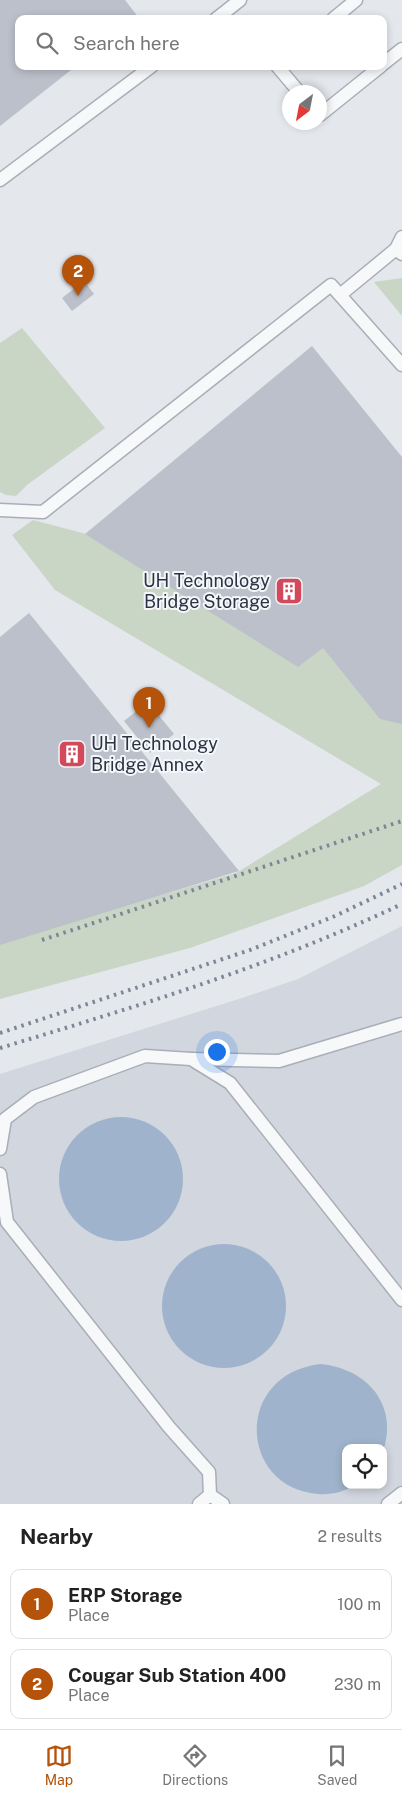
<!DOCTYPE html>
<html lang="en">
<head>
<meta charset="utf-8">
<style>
  body { margin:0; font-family:"Public Sans",sans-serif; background:#f2f2f2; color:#222 }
  .controls { position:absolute; right:15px; bottom:15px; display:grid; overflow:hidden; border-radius:10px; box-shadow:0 2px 8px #0003 }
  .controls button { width:45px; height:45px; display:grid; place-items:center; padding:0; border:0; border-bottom:1px solid #e0e0e0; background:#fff; color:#222; font:25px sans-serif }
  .compass { position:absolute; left:282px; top:85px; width:45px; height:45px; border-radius:50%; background:#fff; box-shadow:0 2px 8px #0003; rotate:212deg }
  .you { position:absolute; left:216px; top:1051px; width:18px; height:18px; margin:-12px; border:4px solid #fff; border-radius:50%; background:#1a73e8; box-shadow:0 0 0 8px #1a73e833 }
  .badge { display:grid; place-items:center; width:32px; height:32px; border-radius:50%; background:#b45309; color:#fff; font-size:16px; font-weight:700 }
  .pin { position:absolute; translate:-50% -41px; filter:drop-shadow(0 1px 2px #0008) }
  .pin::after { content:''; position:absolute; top:26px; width:18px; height:15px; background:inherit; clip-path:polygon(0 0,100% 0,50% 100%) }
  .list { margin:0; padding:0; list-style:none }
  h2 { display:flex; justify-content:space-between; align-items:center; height:65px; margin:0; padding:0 20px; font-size:21px }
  h2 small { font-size:16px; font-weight:400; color:#767676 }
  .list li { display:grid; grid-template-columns:32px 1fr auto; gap:15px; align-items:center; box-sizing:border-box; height:70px; margin:0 10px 10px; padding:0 10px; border:1px solid #e0e0e0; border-radius:10px }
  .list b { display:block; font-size:19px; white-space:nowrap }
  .list p { margin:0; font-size:16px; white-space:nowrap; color:#767676 }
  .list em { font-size:16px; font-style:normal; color:#767676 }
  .icon { flex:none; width:28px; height:28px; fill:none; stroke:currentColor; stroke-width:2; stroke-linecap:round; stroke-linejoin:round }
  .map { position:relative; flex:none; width:402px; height:1504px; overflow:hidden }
  .search { position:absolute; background:#fff; box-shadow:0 2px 8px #0003; left:15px; right:15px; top:15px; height:55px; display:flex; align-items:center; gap:12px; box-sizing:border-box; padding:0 18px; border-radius:10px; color:#767676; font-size:19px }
  .sheet { height:225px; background:#fff }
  nav { display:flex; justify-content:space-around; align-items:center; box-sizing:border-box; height:70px; border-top:1px solid #e0e0e0; background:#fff; font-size:14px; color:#767676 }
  nav a { display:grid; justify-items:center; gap:2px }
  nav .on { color:#b45309 }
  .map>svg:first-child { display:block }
  .built { fill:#d2d6de; fill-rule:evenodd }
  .green { fill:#c9d6c5 }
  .water { fill:#9fb4cc }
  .building { fill:#bbc0ca }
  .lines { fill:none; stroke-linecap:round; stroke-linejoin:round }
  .lane-casing { stroke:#a9aeb7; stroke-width:15 }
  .lane { stroke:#f7f8fa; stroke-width:12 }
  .rail { stroke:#7d8696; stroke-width:4; stroke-dasharray:2.5 5; stroke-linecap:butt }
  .labels { text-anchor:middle; stroke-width:4; stroke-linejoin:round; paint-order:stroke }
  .poi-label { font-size:18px; fill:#2b3445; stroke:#f4f6f9; text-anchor:end }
</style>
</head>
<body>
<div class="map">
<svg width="402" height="1504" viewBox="0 0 402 1504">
  <rect width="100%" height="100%" fill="#e4e7ec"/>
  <path class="built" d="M402,926V1504H0V1074L242,998L298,979ZM346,1448H383V1485H346Z"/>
  <g class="green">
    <path d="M402,278V316L374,282Z"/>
    <path d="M22,328L105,428L27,485L16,496L6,495L0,492V343Z"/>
    <path d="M33,520L90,535L322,643L381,719L402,723V865L364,886L190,948L0,999V943L236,873L381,784L55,590L12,535Z"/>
  </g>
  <g class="water">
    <circle cx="121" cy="1179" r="62"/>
    <circle cx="224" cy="1306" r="62"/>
    <path d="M320,1364C366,1368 399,1404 383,1451V1448H346V1485H355C344,1492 331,1495 318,1494C239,1488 233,1375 320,1364Z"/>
  </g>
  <g class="building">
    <path d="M0,0H125L139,18L19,19V66H76L0,126Z"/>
    <path d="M84,281L94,294L72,311L62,298Z"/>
    <path d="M312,346L402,457V724L380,719L323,648L298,667L85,534Z"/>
    <path d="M29,613L239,871L0,945V637Z"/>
    <path d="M148,702L174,734L150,753L124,721Z"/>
  </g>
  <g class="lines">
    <g class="lane-casing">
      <g id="lane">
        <path d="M216,19L240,0"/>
        <path d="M333,19L356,0"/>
        <path d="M383,64L402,49"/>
        <path d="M277,66L299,92"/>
        <path d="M320,115L381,66"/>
        <path d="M0,180L152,66"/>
        <path d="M396,249L402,237"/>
        <path d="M340,295L396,249L402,254"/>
        <path d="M0,510L43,512L331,285L402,365"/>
        <path d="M191,1059L279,1061L402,1024"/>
        <path d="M0,1149L5,1119L34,1097L145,1056L191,1059L230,1083L402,1300"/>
        <path d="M0,1174L7,1222L169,1427L209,1472L210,1495L223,1504"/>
        <path d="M199,1504L210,1495"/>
        <path d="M388,1504L402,1493"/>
      </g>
    </g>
    <use href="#lane" class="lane"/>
    <g class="rail">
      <path d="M42,940L402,821"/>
      <path d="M0,1033L250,950L335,916L402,884"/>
      <path d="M0,1048C138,1006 271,966 402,904"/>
    </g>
  </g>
  <defs>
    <g id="building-square" transform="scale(1.4375)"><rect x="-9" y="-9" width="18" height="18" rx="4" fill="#d1495b" stroke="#f4f6f9"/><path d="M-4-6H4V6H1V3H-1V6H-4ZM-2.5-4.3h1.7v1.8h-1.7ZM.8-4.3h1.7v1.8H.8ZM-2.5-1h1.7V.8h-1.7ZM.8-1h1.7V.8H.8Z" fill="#fff"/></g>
  </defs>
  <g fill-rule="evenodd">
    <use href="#building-square" x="289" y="591"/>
    <use href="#building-square" x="72" y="754"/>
  </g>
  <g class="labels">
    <g class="poi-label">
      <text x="270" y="587">UH Technology<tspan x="270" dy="21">Bridge Storage</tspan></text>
      <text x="91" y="750" text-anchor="start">UH Technology<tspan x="91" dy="21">Bridge Annex</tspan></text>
    </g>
  </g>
</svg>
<div class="controls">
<button><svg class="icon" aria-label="locate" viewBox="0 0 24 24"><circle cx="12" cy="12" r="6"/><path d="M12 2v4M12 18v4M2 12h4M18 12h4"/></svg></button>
</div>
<svg class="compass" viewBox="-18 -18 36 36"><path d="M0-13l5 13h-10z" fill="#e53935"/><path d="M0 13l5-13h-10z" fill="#767676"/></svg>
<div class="you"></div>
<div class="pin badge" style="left:149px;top:728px">1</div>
<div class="pin badge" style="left:78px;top:296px">2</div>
<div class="search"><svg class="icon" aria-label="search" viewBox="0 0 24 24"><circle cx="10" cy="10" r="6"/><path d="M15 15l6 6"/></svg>Search here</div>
</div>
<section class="sheet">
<h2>Nearby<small>2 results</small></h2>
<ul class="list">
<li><span class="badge">1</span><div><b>ERP Storage</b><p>Place</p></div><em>100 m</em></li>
<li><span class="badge">2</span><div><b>Cougar Sub Station 400</b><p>Place</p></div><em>230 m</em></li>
</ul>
</section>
<nav>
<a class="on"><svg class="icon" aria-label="map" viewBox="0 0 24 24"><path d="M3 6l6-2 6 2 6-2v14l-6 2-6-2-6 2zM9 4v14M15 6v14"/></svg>Map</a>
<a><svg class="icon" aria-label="directions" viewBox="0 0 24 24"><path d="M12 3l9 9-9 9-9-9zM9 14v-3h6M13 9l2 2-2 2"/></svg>Directions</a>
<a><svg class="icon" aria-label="saved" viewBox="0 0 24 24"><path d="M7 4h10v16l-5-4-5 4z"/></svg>Saved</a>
</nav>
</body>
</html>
